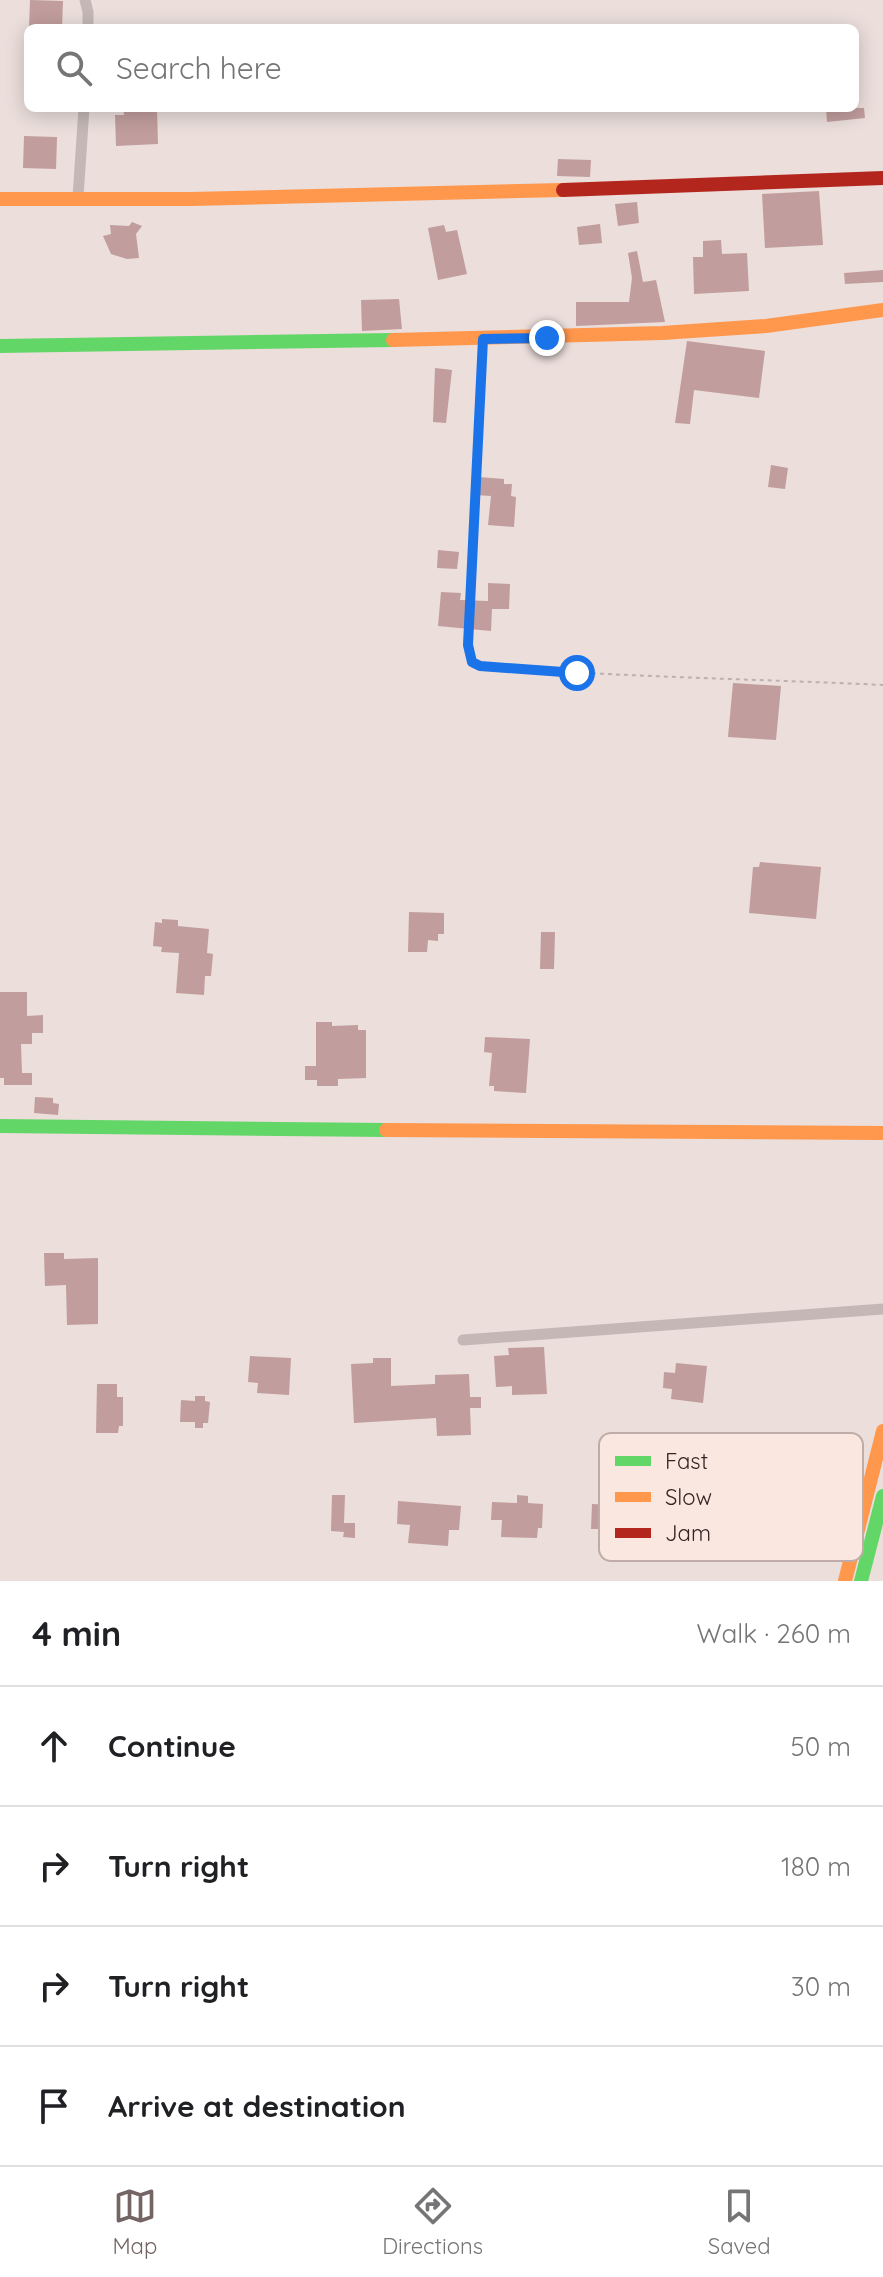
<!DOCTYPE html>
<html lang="en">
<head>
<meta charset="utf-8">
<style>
  body { margin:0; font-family:Quicksand,sans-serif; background:#f6f6f6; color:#202124 }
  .stop { position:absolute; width:24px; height:24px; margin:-18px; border:6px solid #1a73e8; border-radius:50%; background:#fff }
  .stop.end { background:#1a73e8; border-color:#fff; box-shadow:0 2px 8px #0008 }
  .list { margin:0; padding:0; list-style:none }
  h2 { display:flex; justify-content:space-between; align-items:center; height:104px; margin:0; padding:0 32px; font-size:34px }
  h2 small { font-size:26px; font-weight:400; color:#757577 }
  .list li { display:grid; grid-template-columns:52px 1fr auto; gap:24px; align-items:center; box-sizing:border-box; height:120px; padding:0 32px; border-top:2px solid #e0e0e0 }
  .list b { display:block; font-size:30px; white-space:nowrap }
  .list em { font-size:26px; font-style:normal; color:#757577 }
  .icon { flex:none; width:44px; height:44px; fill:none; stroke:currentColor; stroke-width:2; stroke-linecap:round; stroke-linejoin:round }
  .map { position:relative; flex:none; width:883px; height:1581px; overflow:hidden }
  .search { position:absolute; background:#fff; box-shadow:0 4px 20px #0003; left:24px; right:24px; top:24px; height:88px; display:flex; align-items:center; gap:20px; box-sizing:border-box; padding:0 28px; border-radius:12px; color:#757577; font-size:30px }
  .sheet { height:584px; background:#fff }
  nav { display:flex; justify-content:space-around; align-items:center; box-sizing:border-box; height:112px; border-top:2px solid #e0e0e0; background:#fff; font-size:22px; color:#757577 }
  nav a { display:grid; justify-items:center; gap:4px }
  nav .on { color:#746564 }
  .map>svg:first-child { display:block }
  .building { fill:#c19d9d }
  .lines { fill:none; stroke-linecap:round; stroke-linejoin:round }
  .path { stroke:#bdb0ad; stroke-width:2; stroke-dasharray:4 4; stroke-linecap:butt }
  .street { stroke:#c4b7b5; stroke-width:11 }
  .fast { stroke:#63d668; stroke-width:14 }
  .slow { stroke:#ff974d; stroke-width:14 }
  .jam { stroke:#b3261e; stroke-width:14 }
  .route { stroke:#1a73e8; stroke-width:10 }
  .key { fill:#fae7e0; stroke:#bfaca8; stroke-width:2 }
  .key-label { font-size:22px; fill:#342424 }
</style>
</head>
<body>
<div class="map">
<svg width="883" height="1581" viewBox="0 0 883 1581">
  <rect width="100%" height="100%" fill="#ebdedb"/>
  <g class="building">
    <path d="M30,0L63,1L62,28H29Z"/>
    <path d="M123,108H157L158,144L116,146L115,115H124Z"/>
    <path d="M826,108H864L865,118L827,122Z"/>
    <path d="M24,136L57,137L56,169L23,168Z"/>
    <path d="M558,159L591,160L590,177L557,176Z"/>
    <path d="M819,191L823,245L765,248L762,194Z"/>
    <path d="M637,202L639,223L618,226L615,204Z"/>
    <path d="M132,222L142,226L136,234L139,258L127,259L111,254L103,236L111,234L110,225L129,226Z"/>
    <path d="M600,224L602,243L579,245L577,227Z"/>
    <path d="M444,225L446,232L457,230L467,274L438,280L428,228Z"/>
    <path d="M721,240L722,254L747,253L749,291L694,294L693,257H703V241Z"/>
    <path d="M637,251L643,282L656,280L665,322L576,326V302H629L632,278L628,253Z"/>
    <path d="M883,270V282L845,284L844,273Z"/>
    <path d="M399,299L402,329L362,331L361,300Z"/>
    <path d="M687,341L765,351L759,398L694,390L690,424L675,423Z"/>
    <path d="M435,368L452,370L446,423L433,422Z"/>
    <path d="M771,465L788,468L785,489L768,487Z"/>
    <path d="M479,477L504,479V484H512L511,496L516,497L514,527L488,525L491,496L476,495Z"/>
    <path d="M438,550L459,552L457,569L437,568Z"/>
    <path d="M488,583L510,584L509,609H492L491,631L438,626L441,592L461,593L460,600L488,601Z"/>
    <path d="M733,683L781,686L776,740L728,737Z"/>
    <path d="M760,862L821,867L816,919L749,913L753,867H759Z"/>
    <path d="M409,912L444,913V934H438V941L428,940L427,952H408Z"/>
    <path d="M162,919L178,920V926L209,929L207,953L213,954L211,976H205L204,995L176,993L179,953L161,952L162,947L153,946L155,922L162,923Z"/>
    <path d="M541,932H555L554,969H540Z"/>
    <path d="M0,992H27V1016L43,1015V1033H32V1044H21L22,1073H32V1085H4V1078H0Z"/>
    <path d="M316,1022H332V1026L358,1025V1030H366V1078L338,1079V1086H317V1080H305V1066H316Z"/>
    <path d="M485,1037L530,1039L526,1093L494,1091V1086H489L492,1053L484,1052Z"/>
    <path d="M35,1097L53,1098V1103L59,1104L58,1115L34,1113Z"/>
    <path d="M44,1253H64V1259L98,1258V1324L67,1325L66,1285L45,1286Z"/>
    <path d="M544,1347L547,1394L512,1395V1386L496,1387L494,1356L509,1355L508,1348Z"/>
    <path d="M250,1356L291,1358L289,1395L257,1393L258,1383L248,1382Z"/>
    <path d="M373,1358H391V1386L435,1384V1375L469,1374L470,1397H481V1408H470L471,1435L437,1436L436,1418L354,1423L351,1364L373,1363Z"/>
    <path d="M676,1363L707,1366L703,1403L671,1399L672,1389L663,1388L664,1372L675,1373Z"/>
    <path d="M97,1384H117V1397H123V1426H119L118,1433H96Z"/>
    <path d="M195,1396H205V1401L210,1402L208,1423H203V1428H195V1422H180L181,1400L195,1401Z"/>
    <path d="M332,1495H345L344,1523H355V1538L343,1537L344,1532L331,1531Z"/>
    <path d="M517,1495L528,1496V1503L543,1504L542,1528H538L537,1538L501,1537L502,1520H491L492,1502L517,1503Z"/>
    <path d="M398,1501L461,1506L459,1530H449L448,1546L408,1543L410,1525L397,1524Z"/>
    <path d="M592,1504L648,1507V1527H637L636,1542L600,1540L601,1529H591Z"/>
  </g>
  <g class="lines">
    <path class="path" d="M482,352L468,631L469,653L472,662C496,674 542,671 569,672C674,678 778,680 883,685"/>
    <g class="street">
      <path d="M85,0L88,12V28"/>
      <path d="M78,197L84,108"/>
      <path d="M463,1340L883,1309"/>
    </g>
    <g class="fast">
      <path d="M0,346L393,340"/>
      <path d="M0,1126L386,1130"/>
      <path d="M861,1581L883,1496"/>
    </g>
    <g class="slow">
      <path d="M0,199H191L563,190"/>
      <path d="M393,340L662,333L766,326L883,310"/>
      <path d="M386,1130L883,1133"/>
      <path d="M845,1581L883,1431"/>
    </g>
    <path class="jam" d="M563,190L883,178"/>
  </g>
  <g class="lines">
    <path class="route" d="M547,338L483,339L468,645L472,662L480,666L577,673"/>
  </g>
  <rect x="599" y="1433" width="264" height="128" rx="12" class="key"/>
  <rect x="615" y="1456" width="36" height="10" fill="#63d668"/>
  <rect x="615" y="1492" width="36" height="10" fill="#ff974d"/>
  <rect x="615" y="1528" width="36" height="10" fill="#b3261e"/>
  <g class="key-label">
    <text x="665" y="1469">Fast</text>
    <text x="665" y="1505">Slow</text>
    <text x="665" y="1541">Jam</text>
  </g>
</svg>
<div class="stop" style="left:577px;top:673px"></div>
<div class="stop end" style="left:547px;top:338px"></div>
<div class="search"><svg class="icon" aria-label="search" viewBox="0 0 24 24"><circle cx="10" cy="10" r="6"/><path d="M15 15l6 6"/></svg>Search here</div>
</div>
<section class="sheet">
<h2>4 min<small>Walk · 260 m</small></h2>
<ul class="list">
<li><svg class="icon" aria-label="ahead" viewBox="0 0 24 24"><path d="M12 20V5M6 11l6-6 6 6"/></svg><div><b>Continue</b></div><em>50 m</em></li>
<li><svg class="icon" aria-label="right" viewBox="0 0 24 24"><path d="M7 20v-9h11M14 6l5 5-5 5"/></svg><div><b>Turn right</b></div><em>180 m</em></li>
<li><svg class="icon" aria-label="right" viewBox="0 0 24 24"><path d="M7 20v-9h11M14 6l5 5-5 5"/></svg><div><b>Turn right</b></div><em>30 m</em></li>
<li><svg class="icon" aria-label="arrive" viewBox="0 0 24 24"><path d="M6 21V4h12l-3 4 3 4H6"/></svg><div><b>Arrive at destination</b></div></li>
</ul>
</section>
<nav>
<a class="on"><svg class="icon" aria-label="map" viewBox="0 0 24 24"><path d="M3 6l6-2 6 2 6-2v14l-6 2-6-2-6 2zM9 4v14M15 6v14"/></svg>Map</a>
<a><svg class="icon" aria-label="directions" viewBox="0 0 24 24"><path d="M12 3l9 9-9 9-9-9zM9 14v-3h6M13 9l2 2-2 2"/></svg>Directions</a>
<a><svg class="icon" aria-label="saved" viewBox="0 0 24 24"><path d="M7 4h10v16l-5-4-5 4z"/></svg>Saved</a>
</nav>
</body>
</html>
